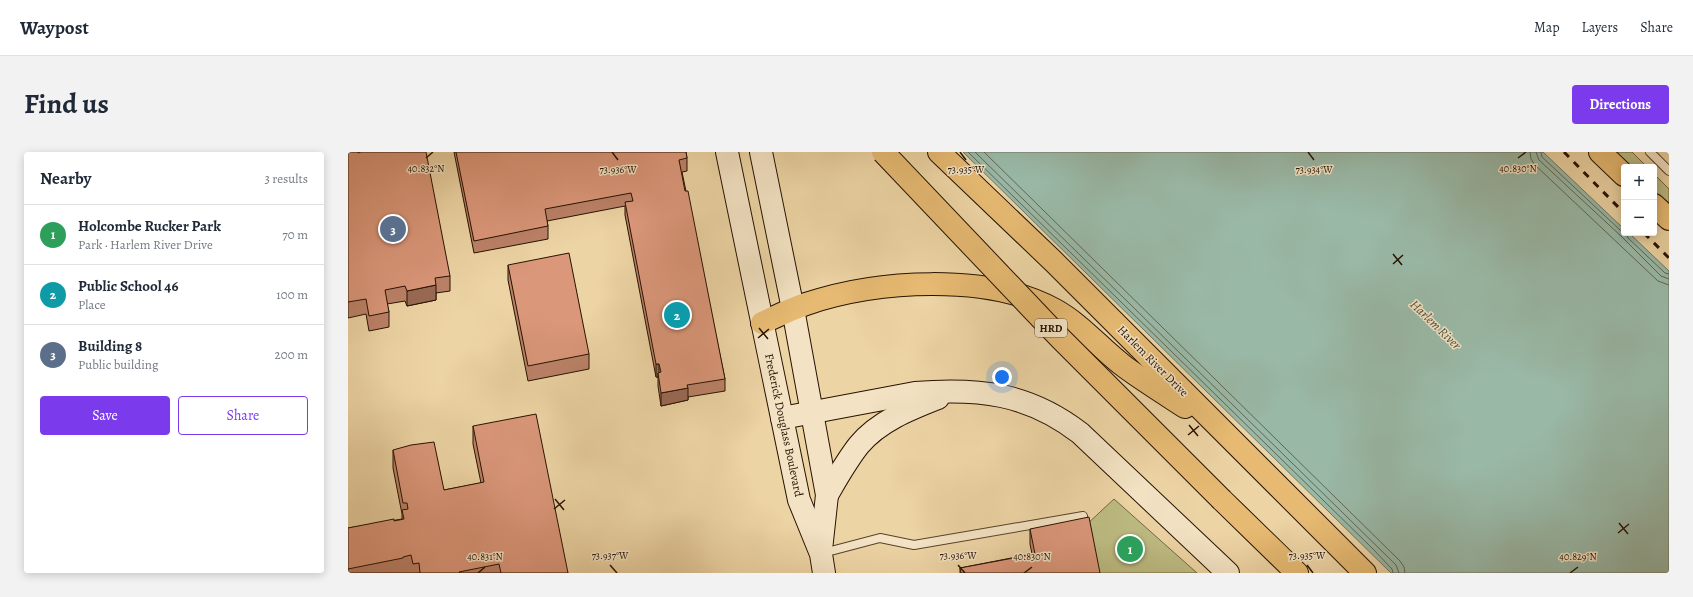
<!DOCTYPE html>
<html lang="en">
<head>
<meta charset="utf-8">
<style>
  body { margin:0; font-family:Alegreya,serif; background:#f2f2f3; color:#1f2937 }
  .controls { position:absolute; right:12px; top:12px; display:grid; overflow:hidden; border-radius:4px; box-shadow:0 2px 10px #0003 }
  .controls button { width:36px; height:36px; display:grid; place-items:center; padding:0; border:0; border-bottom:1px solid #e0e1e3; background:#fff; color:#1f2937; font:20px sans-serif }
  .you { position:absolute; left:654px; top:225px; width:14px; height:14px; margin:-10px; border:3px solid #fff; border-radius:50%; background:#1a73e8; box-shadow:0 0 0 6px #1a73e833 }
  .badge { display:grid; place-items:center; width:26px; height:26px; border-radius:50%; background:#7c3aed; color:#fff; font-size:13px; font-weight:700 }
  .pin { position:absolute; translate:-50% -50%; border:2px solid #fff; box-shadow:0 1px 4px #0006 }
  .list { margin:0; padding:0; list-style:none }
  h2 { display:flex; justify-content:space-between; align-items:center; height:52px; margin:0; padding:0 16px; font-size:17px }
  h2 small { font-size:13px; font-weight:400; color:#747a83 }
  .list li { display:grid; grid-template-columns:26px 1fr auto; gap:12px; align-items:center; box-sizing:border-box; height:60px; padding:0 16px; border-top:1px solid #e0e1e3 }
  .list b { display:block; font-size:15px; white-space:nowrap }
  .list p { margin:0; font-size:13px; white-space:nowrap; color:#747a83 }
  .list em { font-size:13px; font-style:normal; color:#747a83 }
  .actions { display:flex; gap:8px; padding:12px 16px }
  .actions a { flex:1; padding:9px 0; border:1px solid #7c3aed; border-radius:4px; text-align:center; font-size:14px; color:#7c3aed }
  .actions .main { background:#7c3aed; color:#fff }
  .map { position:relative; flex:none; width:1321px; height:421px; overflow:hidden; border-radius:4px }
  header { display:flex; align-items:center; gap:24px; box-sizing:border-box; height:56px; padding:0 20px; background:#fff; border-bottom:1px solid #e0e1e3 }
  header strong { font-size:19px }
  nav { display:flex; gap:22px; margin-inline-start:auto; font-size:14px }
  .intro { display:flex; align-items:center; justify-content:space-between; box-sizing:border-box; height:96px; padding:0 24px }
  h1 { margin:0; font-size:28px }
  .button { padding:10px 18px; border-radius:4px; background:#7c3aed; color:#fff; font-size:14px; font-weight:700 }
  main { display:flex; gap:24px; padding:0 24px }
  aside { flex:1; background:#fff; border-radius:4px; box-shadow:0 2px 10px #0003 }
  .map>svg:first-child { display:block }
  .green { fill:#bdbc82; stroke:#726741 }
  .water { fill:#99b8a6; stroke:#6b7664 }
  .lines { fill:none; stroke-linecap:round; stroke-linejoin:round }
  .shore { stroke:#606553; stroke-width:1 }
  .lane-casing { stroke:#584229; stroke-width:10 }
  .secondary-casing { stroke:#261200; stroke-width:24 }
  .highway-casing { stroke:#261200; stroke-width:24 }
  .lane { stroke:#f3e3c4; stroke-width:8 }
  .secondary { stroke:#f3e3c4; stroke-width:22 }
  .highway { stroke:#e6ba72; stroke-width:22 }
  .rail { stroke:#261200; stroke-width:3; stroke-dasharray:7 7; stroke-linecap:butt }
  .highway-bridge-casing { stroke:#261200; stroke-width:24; stroke-linecap:butt }
  .highway-bridge { stroke:#e6ba72; stroke-width:22 }
  .wall { fill:#bc8269; stroke:#261200 }
  .shaded-wall { fill:#996a55; stroke:#261200 }
  .building { fill:#db977a; stroke:#261200 }
  .ticks { fill:none; stroke:#261200; stroke-width:1.5 }
  .labels { text-anchor:middle; stroke-width:3; stroke-linejoin:round; paint-order:stroke }
  .shield { fill:#f3e3c4; stroke:#64513b; stroke-width:1 }
  .shield-label { font-size:11px; font-weight:bold; fill:#261200 }
  .street-label { font-size:12px; fill:#261200; stroke:#f3e3c4 }
  .water-label { font-size:13px; font-style:italic; fill:#4e4c3a; stroke:#f3e3c4 }
  .ticks-label { font-size:10px; text-anchor:middle; fill:#261200; stroke:#f3e3c4; stroke-width:3; stroke-linejoin:round; paint-order:stroke }
</style>
</head>
<body>
<header>
<strong>Waypost</strong>
<nav><a>Map</a><a>Layers</a><a>Share</a></nav>
</header>
<div class="intro"><h1>Find us</h1><a class="button">Directions</a></div>
<main>
<aside>
<h2>Nearby<small>3 results</small></h2>
<ul class="list">
<li><span class="badge" style="background:#2e9e5b">1</span><div><b>Holcombe Rucker Park</b><p>Park · Harlem River Drive</p></div><em>70 m</em></li>
<li><span class="badge" style="background:#0f9aa8">2</span><div><b>Public School 46</b><p>Place</p></div><em>100 m</em></li>
<li><span class="badge" style="background:#5c6f8a">3</span><div><b>Building 8</b><p>Public building</p></div><em>200 m</em></li>
</ul>
<div class="actions"><a class="main">Save</a><a>Share</a></div>
</aside>
<div class="map">
<svg width="1321" height="421" viewBox="0 0 1321 421">
  <rect width="100%" height="100%" fill="#edd4a4"/>
  <filter id="stains"><feTurbulence type="fractalNoise" baseFrequency=".005" numOctaves="4"/><feColorMatrix values="0 0 0 0 .2 0 0 0 0 .09 0 0 0 0 .02 0 0 0 .5 -.17"/></filter>
  <radialGradient id="worn" r=".72"><stop offset=".6" stop-color="#630" stop-opacity="0"/><stop offset="1" stop-color="#630" stop-opacity=".3"/></radialGradient>
  <g class="green">
    <path d="M1245,0H1284L1299,15H1276Z"/>
    <path d="M1306,22L1321,37V58L1306,47Z"/>
    <path d="M766,347L849,421H747L737,374Z"/>
  </g>
  <path class="water" d="M615,0H1195L1276,77V81H1281L1321,119V421H1043Z"/>
  <g class="lines">
    <g class="shore">
      <path d="M620,0L1025,397L1044,417L1045,421"/>
      <path d="M627,0L1048,413L1051,421"/>
      <path d="M636,0L1052,409L1056,415L1057,421"/>
      <path d="M1182,0L1183,7L1187,13L1310,129L1321,133"/>
      <path d="M1188,0L1191,8L1273,84L1313,124L1321,127"/>
      <path d="M1193,0L1194,5L1272,78L1276,79"/>
      <path d="M1278,81L1280,86L1317,121L1321,122"/>
    </g>
    <g class="lane-casing">
      <g id="lane">
        <path d="M1302,0L1321,19"/>
        <path d="M475,401L532,386L566,393L735,364"/>
      </g>
    </g>
    <g class="secondary-casing">
      <g id="secondary">
        <path d="M379,0L451,348L473,402L476,421"/>
        <path d="M413,0L445,157L479,343L473,398"/>
        <path d="M434,266L567,241C631,236 680,241 732,281L880,421"/>
        <path d="M479,343C489,326 499,308 511,293C531,269 562,257 590,246"/>
      </g>
    </g>
    <g class="highway-casing">
      <g id="highway">
        <path d="M591,0L705,109L1017,421"/>
        <path d="M1252,0L1276,23"/>
        <path d="M1306,53L1321,67"/>
        <path d="M414,171C429,164 443,157 458,152C529,128 640,121 707,158C734,173 753,197 777,215C796,229 817,242 837,255"/>
        <path d="M874,348L949,421"/>
      </g>
    </g>
    <use href="#lane" class="lane"/>
    <use href="#secondary" class="secondary"/>
    <use href="#highway" class="highway"/>
    <g class="rail">
      <path d="M1216,0L1276,61"/>
      <path d="M1296,81L1321,106"/>
    </g>
    <g class="highway-bridge-casing">
      <path id="highway-bridge" d="M535,0L712,186L874,348"/>
    </g>
    <use href="#highway-bridge" class="highway-bridge"/>
  </g>
  <g class="wall">
    <path d="M0,0L102,124V139L88,141V148L59,154L57,149L39,152L41,160V175L21,179L18,162L0,166Z"/>
    <path d="M106,0H338L339,6V19L334,20L377,227V239L340,245V248L313,254L310,234V225H308L277,63V54L199,69L200,74V87L126,101Z"/>
    <path d="M160,113L241,202V217L180,229L160,128Z"/>
    <path d="M125,274L220,421H0V376L54,367V362L45,316V298L96,338L133,331L125,292Z"/>
    <path d="M682,377L752,421H612V416L684,402L682,392Z"/>
  </g>
  <g class="shaded-wall">
    <path d="M88,133V148L59,154V139Z"/>
    <path d="M308,212H311V224L310,221V225H308Z"/>
    <path d="M340,236V248L313,254V241Z"/>
  </g>
  <g class="building">
    <path d="M0,0H10V1L13,0H78L102,124L87,126L88,133L59,139L57,134L37,138L41,160L21,164L18,147L0,150Z"/>
    <path d="M108,0H338L339,6L331,8L337,39H340L377,227L339,233L340,236L313,241L310,221L313,220L311,212H308L277,50L285,49L283,41L197,57L200,74L126,89Z"/>
    <path d="M221,101L241,202L180,214L160,113Z"/>
    <path d="M188,262L220,421H153L151,412L111,420L112,421H72L71,411L65,412L63,403L55,405V406L0,417V376L46,367V369L56,367L54,358L60,357L59,351H55L45,298L63,293L86,290L96,338L136,330L125,274Z"/>
    <path d="M741,365L752,421H613L612,416L687,402L682,377Z"/>
  </g>
  <path class="ticks" d="M264,0L270,8M612,0L618,8M960,0L966,8M78,6L85,0M1170,6L1178,0M1045,102L1054,113M1045,112L1055,103M411,176L420,187M410,186L421,177M841,273L850,284M840,283L851,274M207,347L216,358M206,357L217,348M1271,371L1280,382M1270,381L1281,372M262,413L269,421M610,413L617,421M959,413L965,421M130,421L137,415M676,421L684,415M1222,421L1230,415"/>
  <g class="labels">
    <rect class="shield" x="687" y="167" width="32" height="18" rx="3"/>
    <g class="shield-label">
      <text x="703" y="180">HRD</text>
    </g>
    <g class="street-label">
      <text transform="translate(805 209) rotate(45)" y="4">Harlem River Drive</text>
      <text transform="translate(436 273) rotate(78)" y="4">Frederick Douglass Boulevard</text>
    </g>
    <g class="water-label">
      <text transform="translate(1088 172) rotate(44)" y="5">Harlem River</text>
    </g>
  </g>
  <g class="ticks-label">
    <text x="78" y="20">40.832°N</text>
    <text x="1170" y="20">40.830°N</text>
    <text x="270" y="21">73.936°W</text>
    <text x="618" y="21">73.935°W</text>
    <text x="966" y="21">73.934°W</text>
    <text x="262" y="407">73.937°W</text>
    <text x="610" y="407">73.936°W</text>
    <text x="959" y="407">73.935°W</text>
    <text x="137" y="408">40.831°N</text>
    <text x="684" y="408">40.830°N</text>
    <text x="1230" y="408">40.829°N</text>
  </g>
  <rect width="100%" height="100%" filter="url(#stains)"/>
  <rect width="100%" height="100%" fill="url(#worn)"/>
</svg>
<div class="controls">
<button>+</button>
<button>−</button>
</div>
<div class="you"></div>
<div class="pin badge" style="left:782px;top:397px;background:#2e9e5b">1</div>
<div class="pin badge" style="left:329px;top:163px;background:#0f9aa8">2</div>
<div class="pin badge" style="left:45px;top:77px;background:#5c6f8a">3</div>
</div>
</main>
</body>
</html>
